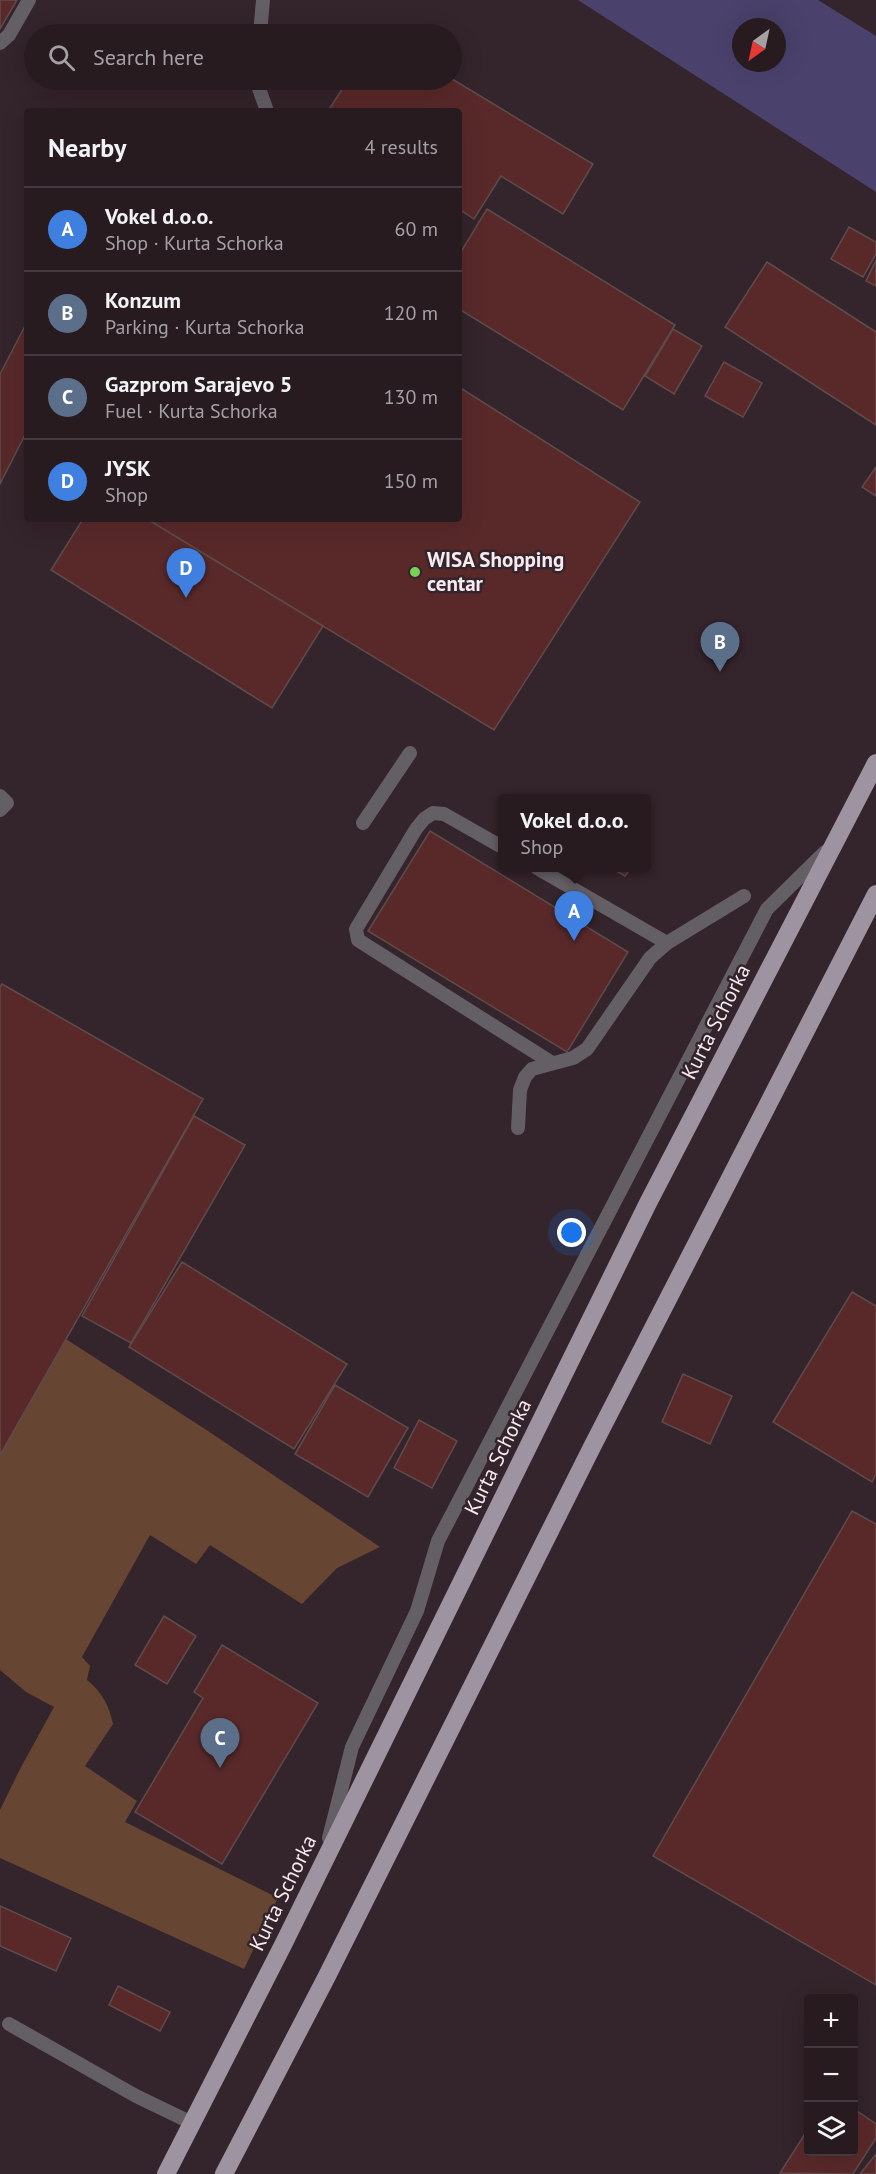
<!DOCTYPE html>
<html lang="en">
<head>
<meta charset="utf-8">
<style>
  body { margin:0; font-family:"PT Sans",sans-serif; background:#33282d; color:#f1f3f6 }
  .controls { position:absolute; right:18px; bottom:18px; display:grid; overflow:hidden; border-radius:6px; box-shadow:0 6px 24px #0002 }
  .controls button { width:54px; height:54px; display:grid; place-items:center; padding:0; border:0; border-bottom:2px solid #43393e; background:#271b20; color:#f1f3f6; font:30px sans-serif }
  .compass { position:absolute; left:732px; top:18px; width:54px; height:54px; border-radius:50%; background:#271b20; box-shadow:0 6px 24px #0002; rotate:213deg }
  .you { position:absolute; left:572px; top:1233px; width:21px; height:21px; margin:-15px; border:4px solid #fff; border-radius:50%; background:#1a73e8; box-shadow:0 0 0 9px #1a73e833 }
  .badge { display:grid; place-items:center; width:39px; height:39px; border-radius:50%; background:#b45309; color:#fff; font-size:20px; font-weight:700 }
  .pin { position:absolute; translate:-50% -50px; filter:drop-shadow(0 2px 3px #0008) }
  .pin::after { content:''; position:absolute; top:32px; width:21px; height:18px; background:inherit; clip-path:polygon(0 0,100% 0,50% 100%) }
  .popup { position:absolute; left:498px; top:794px; width:153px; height:78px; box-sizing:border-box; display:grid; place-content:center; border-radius:6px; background:#271b20; filter:drop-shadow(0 2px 4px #0005); font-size:20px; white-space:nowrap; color:#a4a1a5 }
  .popup b { font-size:22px; color:#f1f3f6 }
  .popup::after { content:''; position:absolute; left:50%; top:100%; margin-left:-12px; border:12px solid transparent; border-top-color:#271b20 }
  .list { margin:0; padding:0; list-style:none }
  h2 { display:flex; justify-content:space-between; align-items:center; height:78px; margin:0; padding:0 24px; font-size:26px }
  h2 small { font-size:20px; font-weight:400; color:#a4a1a5 }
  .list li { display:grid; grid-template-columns:39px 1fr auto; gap:18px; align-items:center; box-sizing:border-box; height:84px; padding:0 24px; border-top:2px solid #43393e }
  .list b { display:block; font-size:22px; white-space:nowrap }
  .list p { margin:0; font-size:20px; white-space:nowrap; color:#a4a1a5 }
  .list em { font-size:20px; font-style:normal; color:#a4a1a5 }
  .icon { flex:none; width:33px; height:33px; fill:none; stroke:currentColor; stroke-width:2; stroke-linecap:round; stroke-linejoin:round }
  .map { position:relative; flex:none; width:876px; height:2174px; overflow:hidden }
  .search { position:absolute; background:#271b20; box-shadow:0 6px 24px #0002; left:24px; top:24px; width:438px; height:66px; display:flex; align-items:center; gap:15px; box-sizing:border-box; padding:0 21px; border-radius:33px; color:#a4a1a5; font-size:22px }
  .panel { position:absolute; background:#271b20; box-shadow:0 6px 24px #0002; left:24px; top:108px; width:438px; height:414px; border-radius:6px }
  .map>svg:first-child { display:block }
  .green { fill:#664533 }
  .water { fill:#4a426c; fill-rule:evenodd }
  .building { fill:#59292a; stroke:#5f4b4b; stroke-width:1.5 }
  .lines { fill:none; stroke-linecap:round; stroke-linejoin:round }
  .lane { stroke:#645e65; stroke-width:14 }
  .primary { stroke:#9e93a0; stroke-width:18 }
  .poi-dot { fill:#79d158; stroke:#34242b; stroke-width:2 }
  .labels { text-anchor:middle; stroke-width:5; stroke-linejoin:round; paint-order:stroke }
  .poi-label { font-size:21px; font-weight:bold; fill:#f7ebf0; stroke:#34242b; text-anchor:start }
  .street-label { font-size:21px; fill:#f7ebf0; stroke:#34242b }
</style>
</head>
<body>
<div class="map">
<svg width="876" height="2174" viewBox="0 0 876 2174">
  <rect width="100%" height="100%" fill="#34242b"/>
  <path class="green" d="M66,1339L208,1431L380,1547L337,1568L302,1604L210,1545L196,1564L150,1535L82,1657L90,1666L87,1680C102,1692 109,1705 113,1724L85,1766L137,1801L125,1822L278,1898L244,1969L0,1858V1810L20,1769L54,1707L26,1692L0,1670V1455Z"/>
  <path class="water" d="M578,0H818L876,36V192ZM741,27H777V63H741Z"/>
  <g class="building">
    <path d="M0,0H17L0,29Z"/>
    <path d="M452,79L593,164L563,214L501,176L474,219L459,209V111H328L348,80Z"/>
    <path d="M487,209L675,325L623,410L459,309V255Z"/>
    <path d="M849,227L876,242V254L863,277L831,259Z"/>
    <path d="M876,260V286L866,281Z"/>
    <path d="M767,262L876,332V425L725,327Z"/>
    <path d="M25,326L27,327V431L0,484V374Z"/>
    <path d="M673,329L702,346L674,394L645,376Z"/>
    <path d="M724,362L762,383L743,417L705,396Z"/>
    <path d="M459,387L640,502L494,730L147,519H459Z"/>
    <path d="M876,467V496L862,487Z"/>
    <path d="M83,519H147L323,626L272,708L51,570Z"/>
    <path d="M430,831L628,952L567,1052L368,931Z"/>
    <path d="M611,868H631L625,876Z"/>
    <path d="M2,984L203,1099L0,1455V987Z"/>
    <path d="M194,1116L245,1145L131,1343L82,1316Z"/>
    <path d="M182,1262L347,1364L294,1449L129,1347Z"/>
    <path d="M852,1292L876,1306V1474L872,1482L773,1422Z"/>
    <path d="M683,1374L732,1396L710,1444L662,1422Z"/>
    <path d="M335,1385L408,1428L368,1497L295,1454Z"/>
    <path d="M419,1420L457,1441L432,1488L394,1468Z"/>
    <path d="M852,1511L876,1524V1985L653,1856Z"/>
    <path d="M164,1616L196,1636L167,1684L135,1665Z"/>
    <path d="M222,1645L318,1703L222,1864L135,1812L203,1698L194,1692Z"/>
    <path d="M0,1906L71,1938L56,1971L0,1946Z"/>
    <path d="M118,1986L170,2012L160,2031L109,2005Z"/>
    <path d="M854,2109L876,2124V2138L853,2174L780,2173L808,2129V2152H854Z"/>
    <path d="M876,2154V2174H860Z"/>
  </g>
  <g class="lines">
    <g class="lane">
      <path d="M260,34L263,0"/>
      <path d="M0,43L9,35L29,0"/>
      <path d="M256,80L267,111"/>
      <path d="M0,796L7,803L0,810"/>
      <path d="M363,823L410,753"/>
      <path d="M502,847L444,814L433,813L424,819L416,829L356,929L358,940L552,1063"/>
      <path d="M537,868L667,943"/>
      <path d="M518,1128L520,1090L525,1077L532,1069L573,1058L587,1049L650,958L667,943L744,896"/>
      <path d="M329,1838L352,1747L417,1611L438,1541L767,909L825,852"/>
      <path d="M9,2024L136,2096L192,2123"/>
    </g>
    <g class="primary">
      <path d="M166,2174L284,1943L648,1203L876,763"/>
      <path d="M224,2174L326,1978L592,1447L876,894"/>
    </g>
  </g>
  <circle class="poi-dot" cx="415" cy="572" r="6"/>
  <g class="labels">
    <g class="poi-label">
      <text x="427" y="567">WISA Shopping<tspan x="427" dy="24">centar</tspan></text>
    </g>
    <g class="street-label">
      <text transform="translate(716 1022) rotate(-63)" y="7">Kurta Schorka</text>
      <text transform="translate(498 1457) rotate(-64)" y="7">Kurta Schorka</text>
      <text transform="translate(283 1893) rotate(-64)" y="7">Kurta Schorka</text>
    </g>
  </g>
</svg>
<div class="controls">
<button>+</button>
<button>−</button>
<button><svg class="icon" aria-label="layers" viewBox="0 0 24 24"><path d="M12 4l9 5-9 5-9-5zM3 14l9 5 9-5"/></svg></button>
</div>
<svg class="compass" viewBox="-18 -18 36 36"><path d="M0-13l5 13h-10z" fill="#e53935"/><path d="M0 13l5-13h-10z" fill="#a4a1a5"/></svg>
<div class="you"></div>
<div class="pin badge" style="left:574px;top:941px;background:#3f7fe0">A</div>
<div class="popup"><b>Vokel d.o.o.</b>Shop</div>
<div class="pin badge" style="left:720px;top:672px;background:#5c6f8a">B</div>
<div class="pin badge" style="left:220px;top:1768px;background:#5c6f8a">C</div>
<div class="pin badge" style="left:186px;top:598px;background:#3f7fe0">D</div>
<div class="search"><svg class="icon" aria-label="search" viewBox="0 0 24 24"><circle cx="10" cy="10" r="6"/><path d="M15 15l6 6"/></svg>Search here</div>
<section class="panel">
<h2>Nearby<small>4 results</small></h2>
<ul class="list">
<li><span class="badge" style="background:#3f7fe0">A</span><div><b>Vokel d.o.o.</b><p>Shop · Kurta Schorka</p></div><em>60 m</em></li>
<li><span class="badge" style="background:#5c6f8a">B</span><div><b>Konzum</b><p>Parking · Kurta Schorka</p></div><em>120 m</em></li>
<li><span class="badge" style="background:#5c6f8a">C</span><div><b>Gazprom Sarajevo 5</b><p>Fuel · Kurta Schorka</p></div><em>130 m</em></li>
<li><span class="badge" style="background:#3f7fe0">D</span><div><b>JYSK</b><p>Shop</p></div><em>150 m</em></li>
</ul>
</section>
</div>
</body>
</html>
